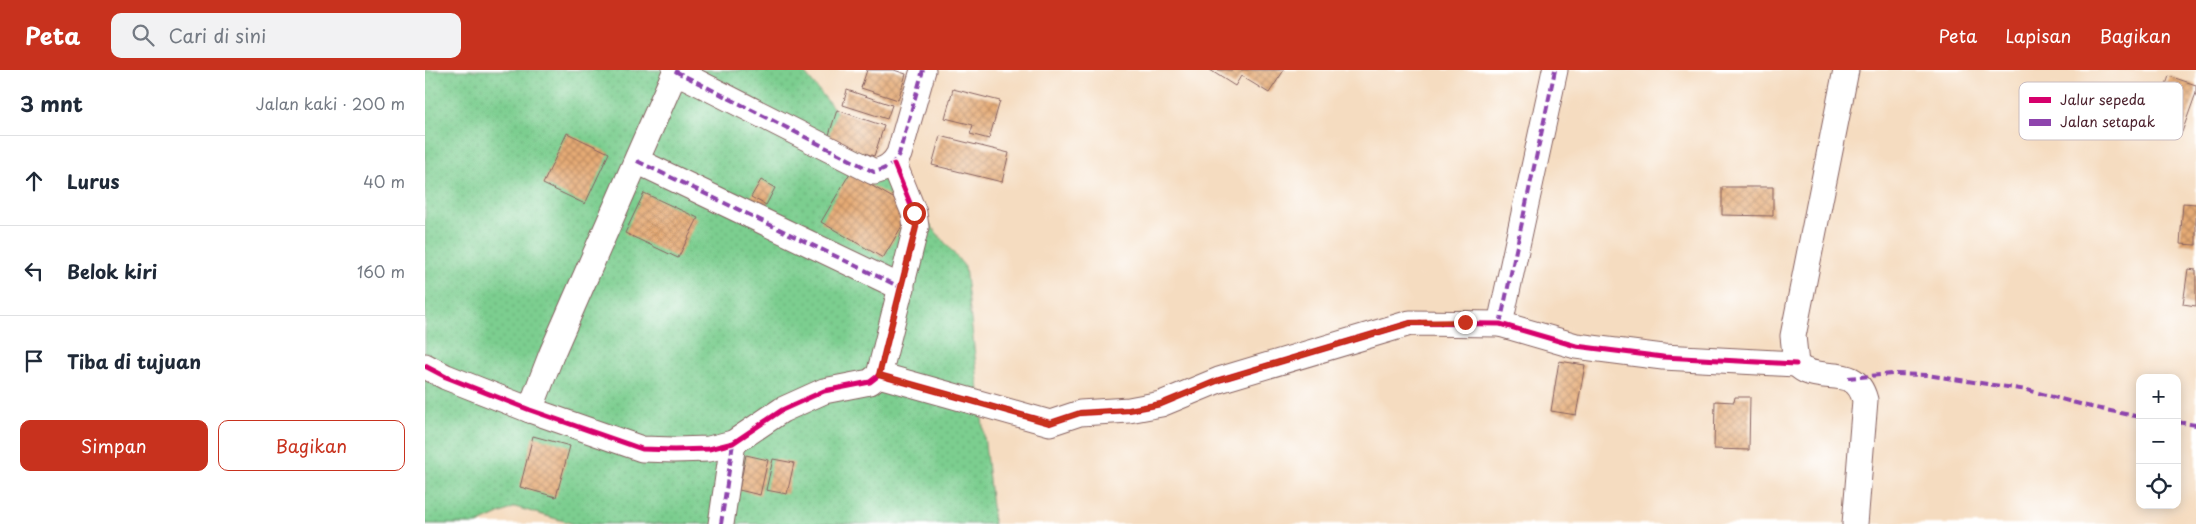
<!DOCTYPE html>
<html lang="id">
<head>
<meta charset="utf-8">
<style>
  body { margin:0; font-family:"Playpen Sans",sans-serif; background:#f2f2f3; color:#1f2937 }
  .controls { position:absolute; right:15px; bottom:15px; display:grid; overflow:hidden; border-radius:10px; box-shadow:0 2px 12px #0003 }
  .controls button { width:45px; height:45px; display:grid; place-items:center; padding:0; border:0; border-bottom:1px solid #e0e1e3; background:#fff; color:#1f2937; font:25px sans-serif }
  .stop { position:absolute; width:15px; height:15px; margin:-11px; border:4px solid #c8321e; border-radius:50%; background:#fff }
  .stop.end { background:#c8321e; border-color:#fff; box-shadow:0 1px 5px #0008 }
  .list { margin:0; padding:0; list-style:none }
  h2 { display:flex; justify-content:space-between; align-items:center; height:65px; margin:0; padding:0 20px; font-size:21px }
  h2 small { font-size:16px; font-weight:400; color:#747a83 }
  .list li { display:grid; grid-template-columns:32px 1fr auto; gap:15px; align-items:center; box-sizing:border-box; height:90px; padding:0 20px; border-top:1px solid #e0e1e3 }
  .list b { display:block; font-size:19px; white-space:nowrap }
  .list em { font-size:16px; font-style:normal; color:#747a83 }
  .actions { display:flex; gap:10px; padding:15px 20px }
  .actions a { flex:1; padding:11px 0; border:1px solid #c8321e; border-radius:10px; text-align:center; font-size:18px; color:#c8321e }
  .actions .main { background:#c8321e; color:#fff }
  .icon { flex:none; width:28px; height:28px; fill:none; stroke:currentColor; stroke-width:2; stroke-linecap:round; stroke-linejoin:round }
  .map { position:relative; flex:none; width:1771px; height:454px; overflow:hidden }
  header { display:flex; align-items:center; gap:30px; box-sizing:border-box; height:70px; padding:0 25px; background:#c8321e; color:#fff }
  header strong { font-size:24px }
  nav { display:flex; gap:28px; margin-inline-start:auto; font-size:18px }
  .search { width:350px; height:45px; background:#f2f2f3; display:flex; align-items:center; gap:12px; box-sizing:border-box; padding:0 18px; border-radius:10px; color:#747a83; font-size:19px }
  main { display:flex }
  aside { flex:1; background:#fff }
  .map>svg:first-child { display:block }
  .grass { fill:url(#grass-dots); stroke:#62765d }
  .building { fill:url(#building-cross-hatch) }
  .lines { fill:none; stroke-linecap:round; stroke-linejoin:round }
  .street-casing { stroke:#86615f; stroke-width:27 }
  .street { stroke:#fff; stroke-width:25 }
  .quiet { stroke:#8e44ad; stroke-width:4; stroke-dasharray:8 4; stroke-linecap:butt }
  .cycleway-casing { stroke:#fff; stroke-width:8 }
  .cycleway { stroke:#d6006c; stroke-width:5 }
  .route { stroke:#c8321e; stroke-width:6 }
  .key { fill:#fff; stroke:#c9bcbf; stroke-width:1 }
  .key-label { font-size:14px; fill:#4a1f2b }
</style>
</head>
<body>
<header>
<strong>Peta</strong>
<div class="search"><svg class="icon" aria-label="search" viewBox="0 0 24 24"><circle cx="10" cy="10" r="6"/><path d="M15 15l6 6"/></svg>Cari di sini</div>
<nav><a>Peta</a><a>Lapisan</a><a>Bagikan</a></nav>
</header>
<main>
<aside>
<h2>3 mnt<small>Jalan kaki · 200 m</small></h2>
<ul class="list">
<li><svg class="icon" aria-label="ahead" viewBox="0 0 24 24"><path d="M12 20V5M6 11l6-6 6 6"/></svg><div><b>Lurus</b></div><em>40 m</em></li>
<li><svg class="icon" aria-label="left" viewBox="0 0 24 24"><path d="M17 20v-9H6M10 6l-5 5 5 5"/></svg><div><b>Belok kiri</b></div><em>160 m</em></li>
<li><svg class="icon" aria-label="arrive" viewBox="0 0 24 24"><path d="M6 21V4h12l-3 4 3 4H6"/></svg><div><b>Tiba di tujuan</b></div></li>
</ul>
<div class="actions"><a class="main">Simpan</a><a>Bagikan</a></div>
</aside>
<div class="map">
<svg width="1771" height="454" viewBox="0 0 1771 454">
  <defs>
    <pattern id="grass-dots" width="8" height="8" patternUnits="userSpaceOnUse" patternTransform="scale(1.25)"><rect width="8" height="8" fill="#7bce8f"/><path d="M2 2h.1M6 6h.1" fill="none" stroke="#6cb07c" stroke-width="1.8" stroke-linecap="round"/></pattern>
    <pattern id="building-cross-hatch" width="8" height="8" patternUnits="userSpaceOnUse" patternTransform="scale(1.25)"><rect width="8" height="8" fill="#e5aa75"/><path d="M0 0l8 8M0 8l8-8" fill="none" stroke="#bc8a60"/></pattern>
  </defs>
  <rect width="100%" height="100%" fill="#fff"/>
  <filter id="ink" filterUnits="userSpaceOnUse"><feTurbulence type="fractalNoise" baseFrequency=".02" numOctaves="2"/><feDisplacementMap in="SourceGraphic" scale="10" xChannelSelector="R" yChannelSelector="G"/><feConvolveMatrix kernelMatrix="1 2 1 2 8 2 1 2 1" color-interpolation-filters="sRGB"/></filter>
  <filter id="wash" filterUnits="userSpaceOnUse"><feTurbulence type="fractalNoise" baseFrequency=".0096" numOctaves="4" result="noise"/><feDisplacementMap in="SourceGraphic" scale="20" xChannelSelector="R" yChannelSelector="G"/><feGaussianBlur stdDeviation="1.12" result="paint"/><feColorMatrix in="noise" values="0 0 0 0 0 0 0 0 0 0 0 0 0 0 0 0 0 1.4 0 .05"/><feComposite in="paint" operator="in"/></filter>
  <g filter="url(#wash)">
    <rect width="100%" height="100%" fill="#f5dcc0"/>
    <path class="grass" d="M0,0H377L540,197L569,454H149L90,437L52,454H0Z"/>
    <g id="blocks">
      <g class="building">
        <path d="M442,0H469L481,4L473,30L436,18Z"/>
        <path d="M785,0H859L844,23L816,6L810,16Z"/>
        <path d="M1744,6L1771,15V23L1757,62L1728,52Z"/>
        <path d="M528,19L575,31L564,69L545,64L548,55L520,48Z"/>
        <path d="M422,20L467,35L462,49L418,35Z"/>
        <path d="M412,40L459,56L449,86L402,71Z"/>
        <path d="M142,63L184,83L160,134L118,114Z"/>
        <path d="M515,66L584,83L577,112L507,95Z"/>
        <path d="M425,103L487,139L458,188L396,152Z"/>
        <path d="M336,110L350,118L341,135L326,127Z"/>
        <path d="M1297,117H1348V146L1297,145Z"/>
        <path d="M219,123L273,148L253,188L200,163Z"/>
        <path d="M1758,133L1771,134V175L1755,174Z"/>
        <path d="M1763,199L1771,200V236L1758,234Z"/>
        <path d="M1134,291L1160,295L1151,345L1126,341Z"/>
        <path d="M1310,327H1325L1324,380L1289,379L1290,331L1309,332Z"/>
        <path d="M108,366L145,376L131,427L95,417Z"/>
        <path d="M321,385L343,390L335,425L314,420Z"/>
        <path d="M348,389L369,393L362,424L341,420Z"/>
      </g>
    </g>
  </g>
  <g filter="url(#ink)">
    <use href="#blocks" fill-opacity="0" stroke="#86615f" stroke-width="1"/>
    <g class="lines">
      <g class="street-casing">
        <g id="street">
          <path d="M1421,0L1368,266L1371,294C1374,296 1377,300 1381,301C1404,311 1431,296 1440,330L1430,454"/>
          <path d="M250,1L449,102C461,99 468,95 474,84L498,0"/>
          <path d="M212,91L477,218"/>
          <path d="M1075,254L1130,0"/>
          <path d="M0,296L21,307L105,340L217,379L249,380L284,379L308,373L357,340L399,321L445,312L454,305L491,157L489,143L469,94"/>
          <path d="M454,305L625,353L655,343L704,340L736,334L794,310L985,253L1075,254L1151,276L1238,287L1371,294"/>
          <path d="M105,340L127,283L251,0"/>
          <path d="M296,454L308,373"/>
        </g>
      </g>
      <use href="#street" class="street"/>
      <g class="quiet">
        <path d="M250,1L449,102C461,99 468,95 474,84L498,0"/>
        <path d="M212,91L477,218"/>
        <path d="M1075,254L1130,0"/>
        <path d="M1423,308L1467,304L1502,305L1602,320L1666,337L1715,347"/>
        <path d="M1752,352L1771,355"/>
        <path d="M296,454L308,373"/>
      </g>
      <g class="cycleway-casing">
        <g id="cycleway">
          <path d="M0,296L21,307L105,340L217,379L249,380L284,379L308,373L357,340L399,321L445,312L454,305L491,157L489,143L469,94"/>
          <path d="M454,305L625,353L655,343L704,340L736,334L794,310L985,253L1075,254L1151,276L1238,287L1371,294"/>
        </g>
      </g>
      <use href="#cycleway" class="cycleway"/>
    </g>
  </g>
  <g class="lines" filter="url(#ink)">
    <path class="route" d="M489,143L491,157L454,305L625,353L655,343L704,340L736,334L794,310L985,253L1040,252"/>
  </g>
  <rect x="1594" y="12" width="164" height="58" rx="8" class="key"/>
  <rect x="1604" y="27" width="22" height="6" fill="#d6006c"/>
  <rect x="1604" y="49" width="22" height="7" fill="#8e44ad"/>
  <g class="key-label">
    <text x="1635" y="35">Jalur sepeda</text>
    <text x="1635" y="57">Jalan setapak</text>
  </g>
</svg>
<div class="controls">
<button>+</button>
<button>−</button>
<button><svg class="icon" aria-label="locate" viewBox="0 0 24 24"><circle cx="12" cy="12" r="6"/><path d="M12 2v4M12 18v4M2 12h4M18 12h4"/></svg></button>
</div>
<div class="stop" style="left:489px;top:143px"></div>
<div class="stop end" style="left:1040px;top:252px"></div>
</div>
</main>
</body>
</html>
